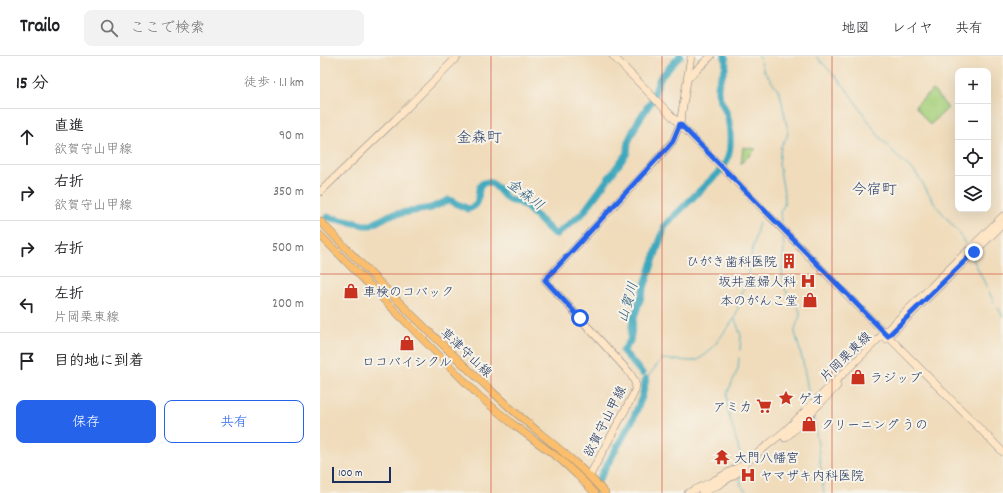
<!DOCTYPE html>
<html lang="ja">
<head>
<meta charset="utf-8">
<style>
  body { margin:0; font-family:Dekko,"Klee One",sans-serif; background:#f2f2f2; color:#202124 }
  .controls { position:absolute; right:12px; top:12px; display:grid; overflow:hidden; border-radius:8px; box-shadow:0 4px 16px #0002 }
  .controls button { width:36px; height:36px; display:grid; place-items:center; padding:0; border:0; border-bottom:1px solid #e0e0e0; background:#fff; color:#202124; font:20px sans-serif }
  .scale { position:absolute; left:12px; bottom:10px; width:59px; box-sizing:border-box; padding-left:4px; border:2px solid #1b2f5e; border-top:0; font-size:11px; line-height:14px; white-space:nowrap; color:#1b2f5e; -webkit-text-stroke:3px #f7f3e8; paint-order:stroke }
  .stop { position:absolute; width:12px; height:12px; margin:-9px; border:3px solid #2563eb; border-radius:50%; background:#fff }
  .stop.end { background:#2563eb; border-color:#fff; box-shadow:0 1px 4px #0008 }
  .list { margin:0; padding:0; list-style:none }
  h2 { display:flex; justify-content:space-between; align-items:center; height:52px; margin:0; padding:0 16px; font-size:17px }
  h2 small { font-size:13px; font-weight:400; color:#757577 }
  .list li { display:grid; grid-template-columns:26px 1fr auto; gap:12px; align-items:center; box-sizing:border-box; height:56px; padding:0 16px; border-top:1px solid #e0e0e0 }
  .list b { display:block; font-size:15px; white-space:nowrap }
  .list p { margin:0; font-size:13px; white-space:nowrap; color:#757577 }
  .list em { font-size:13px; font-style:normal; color:#757577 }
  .actions { display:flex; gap:8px; padding:12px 16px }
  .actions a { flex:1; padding:9px 0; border:1px solid #2563eb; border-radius:8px; text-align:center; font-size:14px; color:#2563eb }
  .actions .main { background:#2563eb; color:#fff }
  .icon { flex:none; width:22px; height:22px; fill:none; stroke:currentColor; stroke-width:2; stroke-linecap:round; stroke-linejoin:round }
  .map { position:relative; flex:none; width:683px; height:437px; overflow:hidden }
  header { display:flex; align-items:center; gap:24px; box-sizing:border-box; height:56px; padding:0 20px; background:#fff; border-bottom:1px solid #e0e0e0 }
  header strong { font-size:19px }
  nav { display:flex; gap:22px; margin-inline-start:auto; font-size:14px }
  .search { width:280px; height:36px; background:#f2f2f2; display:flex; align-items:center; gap:10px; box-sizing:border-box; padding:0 14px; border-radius:8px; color:#757577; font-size:15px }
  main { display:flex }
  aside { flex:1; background:#fff }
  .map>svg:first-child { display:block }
  .green { fill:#a5d07c; stroke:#60806d }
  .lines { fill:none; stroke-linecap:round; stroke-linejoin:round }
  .stream { stroke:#3da8bd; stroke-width:1 }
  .river { stroke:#3da8bd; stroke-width:7 }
  .secondary-casing { stroke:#86868c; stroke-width:8 }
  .primary-casing { stroke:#86868c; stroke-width:8 }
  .secondary { stroke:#fde5c5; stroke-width:7 }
  .primary { stroke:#fabe6d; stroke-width:7 }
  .route { stroke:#2563eb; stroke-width:5 }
  .grid { fill:none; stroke:#c8321e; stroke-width:1; stroke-opacity:0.55 }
  .labels { text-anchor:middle; stroke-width:4; stroke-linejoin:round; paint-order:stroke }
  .poi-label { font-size:13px; fill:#1b2f5e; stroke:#f7f3e8; text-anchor:start }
  .street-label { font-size:13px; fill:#1b2f5e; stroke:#f7f3e8 }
  .water-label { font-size:14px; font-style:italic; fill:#27597f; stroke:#f7f3e8 }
  .quarter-label { font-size:15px; fill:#1b2f5e; stroke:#f7f3e8 }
</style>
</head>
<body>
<header>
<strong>Trailo</strong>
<div class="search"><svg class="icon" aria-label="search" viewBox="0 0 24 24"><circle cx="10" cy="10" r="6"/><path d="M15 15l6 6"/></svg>ここで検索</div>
<nav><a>地図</a><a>レイヤ</a><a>共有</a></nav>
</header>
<main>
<aside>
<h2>15 分<small>徒歩 · 1.1 km</small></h2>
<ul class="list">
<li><svg class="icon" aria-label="ahead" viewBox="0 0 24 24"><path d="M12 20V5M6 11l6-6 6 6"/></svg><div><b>直進</b><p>欲賀守山甲線</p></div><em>90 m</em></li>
<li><svg class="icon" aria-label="right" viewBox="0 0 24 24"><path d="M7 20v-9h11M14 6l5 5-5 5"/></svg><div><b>右折</b><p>欲賀守山甲線</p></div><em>350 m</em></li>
<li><svg class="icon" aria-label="right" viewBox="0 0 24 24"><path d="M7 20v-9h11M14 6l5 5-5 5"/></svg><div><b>右折</b></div><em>500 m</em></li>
<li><svg class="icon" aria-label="left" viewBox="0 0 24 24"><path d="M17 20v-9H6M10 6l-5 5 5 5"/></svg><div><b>左折</b><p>片岡栗東線</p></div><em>200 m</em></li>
<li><svg class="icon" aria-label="arrive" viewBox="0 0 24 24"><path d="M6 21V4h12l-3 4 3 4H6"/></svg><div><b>目的地に到着</b></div></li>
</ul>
<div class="actions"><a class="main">保存</a><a>共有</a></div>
</aside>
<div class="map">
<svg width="683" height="437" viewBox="0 0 683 437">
  <rect width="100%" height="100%" fill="#f7f3e8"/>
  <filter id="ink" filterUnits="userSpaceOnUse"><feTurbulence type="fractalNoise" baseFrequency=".025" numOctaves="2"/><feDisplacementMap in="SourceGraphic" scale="8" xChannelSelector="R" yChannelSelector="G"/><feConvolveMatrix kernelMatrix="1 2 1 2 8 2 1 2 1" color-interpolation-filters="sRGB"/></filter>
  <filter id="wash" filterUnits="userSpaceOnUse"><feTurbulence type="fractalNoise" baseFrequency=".012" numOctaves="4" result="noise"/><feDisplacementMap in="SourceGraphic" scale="16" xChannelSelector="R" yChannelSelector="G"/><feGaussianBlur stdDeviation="0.9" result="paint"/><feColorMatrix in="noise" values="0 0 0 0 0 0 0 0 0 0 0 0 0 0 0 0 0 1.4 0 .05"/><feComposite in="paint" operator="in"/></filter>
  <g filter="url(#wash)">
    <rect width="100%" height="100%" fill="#f0dcbb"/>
    <g class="green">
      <path d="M613,34L628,52L610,69L595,50Z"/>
      <path d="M423,91L436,93L421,108Z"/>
    </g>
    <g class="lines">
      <g class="stream">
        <path d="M439,0L444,15L460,37L468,75L467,81L461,90L459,108L465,143L464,149L460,156L461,166"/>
        <path d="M496,0L525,31L558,79L581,104L595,116L602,126L614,147L640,178L647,192"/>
        <path d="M462,177L464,190L462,216L465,233L480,255C481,262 475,269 475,276L483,306L490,346"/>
        <path d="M653,203L674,246"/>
        <path d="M678,252L683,261"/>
        <path d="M415,263L421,280L420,294"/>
        <path d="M419,302L418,313L407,338L408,355L422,405"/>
        <path d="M326,323L342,303L371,305L378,304L390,295L415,262L428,217L432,195L439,166"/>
        <path d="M493,360L497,382L504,437"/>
        <path d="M420,420L421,430L428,437"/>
      </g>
      <g class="river">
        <path d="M405,108C413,95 411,67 405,53C402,46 397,40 398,32C398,19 409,17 405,0"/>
        <path d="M7,161L44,169H51L70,159L111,152L129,144L148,153C165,148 154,134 162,128C174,120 182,141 189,144C193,146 197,145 201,147C207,150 227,171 233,177L237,178L263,157L307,97L308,86L317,67L332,44L340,22L360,0"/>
        <path d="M344,172L345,169L401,114"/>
        <path d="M322,317L303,295L310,285L313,264L343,176"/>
        <path d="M274,432L313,363L322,341L326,323"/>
      </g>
    </g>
  </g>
  <g filter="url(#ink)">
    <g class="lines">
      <g class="secondary-casing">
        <g id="secondary">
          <path d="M293,0L524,236L683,396"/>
          <path d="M368,22L391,0"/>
          <path d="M0,136L75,64L138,0"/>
          <path d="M566,283L683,168"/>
          <path d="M465,382L473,375L517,330"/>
          <path d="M270,419L311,343C318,330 317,328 309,316L225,224L332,109L353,85L360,68L371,0"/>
          <path d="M368,437L391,426L424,408L465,375L683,160"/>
          <path d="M382,437L398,429L425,412"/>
        </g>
      </g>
      <g class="primary-casing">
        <g id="primary">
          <path d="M0,165C61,229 123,291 188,350C220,379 256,403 285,437"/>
          <path d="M0,179L159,340L194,369L241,404L257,419L275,437"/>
        </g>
      </g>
      <use href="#secondary" class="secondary"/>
      <use href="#primary" class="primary"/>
    </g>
  </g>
  <g class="lines" filter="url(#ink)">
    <path class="route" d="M260,262L225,224L347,92L353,85L360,68L568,280L654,196"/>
  </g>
  <path class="grid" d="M171,0V437M342,0V437M512,0V437M0,218H683"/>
  <defs>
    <g id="building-bare" transform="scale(1.2)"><path d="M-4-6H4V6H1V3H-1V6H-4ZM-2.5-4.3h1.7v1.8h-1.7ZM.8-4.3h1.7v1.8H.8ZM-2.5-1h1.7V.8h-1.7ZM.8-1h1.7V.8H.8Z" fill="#c8321e" stroke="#f7f3e8" stroke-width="2.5" paint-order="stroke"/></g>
    <g id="hospital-bare" transform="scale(1.2)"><path d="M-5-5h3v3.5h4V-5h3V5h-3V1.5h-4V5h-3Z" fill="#c8321e" stroke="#f7f3e8" stroke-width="2.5" paint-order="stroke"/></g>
    <g id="shop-bare" transform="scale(1.2)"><path d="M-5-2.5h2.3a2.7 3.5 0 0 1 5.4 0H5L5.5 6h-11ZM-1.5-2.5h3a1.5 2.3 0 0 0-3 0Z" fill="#c8321e" stroke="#f7f3e8" stroke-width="2.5" paint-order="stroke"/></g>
    <g id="sight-bare" transform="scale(1.2)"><path d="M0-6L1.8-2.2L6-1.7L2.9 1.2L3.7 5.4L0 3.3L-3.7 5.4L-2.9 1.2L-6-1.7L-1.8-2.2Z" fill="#c8321e" stroke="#f7f3e8" stroke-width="2.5" paint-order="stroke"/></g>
    <g id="supermarket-bare" transform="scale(1.2)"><path d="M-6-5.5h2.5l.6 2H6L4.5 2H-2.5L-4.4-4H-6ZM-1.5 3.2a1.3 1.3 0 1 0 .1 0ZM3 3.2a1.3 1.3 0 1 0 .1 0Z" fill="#c8321e" stroke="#f7f3e8" stroke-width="2.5" paint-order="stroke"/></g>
    <g id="temple-bare" transform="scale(1.2)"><path d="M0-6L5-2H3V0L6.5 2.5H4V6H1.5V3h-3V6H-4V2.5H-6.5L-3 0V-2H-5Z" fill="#c8321e" stroke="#f7f3e8" stroke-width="2.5" paint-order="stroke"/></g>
  </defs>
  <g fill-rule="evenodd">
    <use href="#building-bare" x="469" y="205"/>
    <use href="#hospital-bare" x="488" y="225"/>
    <use href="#shop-bare" x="31" y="235"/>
    <use href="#shop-bare" x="490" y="244"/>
    <use href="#shop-bare" x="87" y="287"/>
    <use href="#shop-bare" x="538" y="321"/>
    <use href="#sight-bare" x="466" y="342"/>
    <use href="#supermarket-bare" x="444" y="350"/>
    <use href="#shop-bare" x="489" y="368"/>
    <use href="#temple-bare" x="402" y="401"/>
    <use href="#hospital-bare" x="428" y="419"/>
  </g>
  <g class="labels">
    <g class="poi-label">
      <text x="457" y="210" text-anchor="end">ひがき歯科医院</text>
      <text x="476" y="230" text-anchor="end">坂井産婦人科</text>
      <text x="43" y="240">車検のコバック</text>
      <text x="478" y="249" text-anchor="end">本のがんこ堂</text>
      <text x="87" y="310" text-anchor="middle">ロコバイシクル</text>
      <text x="550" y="326">ラジップ</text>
      <text x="478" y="347">ゲオ</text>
      <text x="432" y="355" text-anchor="end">アミカ</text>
      <text x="501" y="373">クリーニング うの</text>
      <text x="414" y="406">大門八幡宮</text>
      <text x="440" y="424">ヤマザキ内科医院</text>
    </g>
    <g class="street-label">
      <text transform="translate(147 296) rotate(43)" y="5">草津守山線</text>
      <text transform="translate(525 300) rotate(-44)" y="5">片岡栗東線</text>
      <text transform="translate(284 365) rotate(-63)" y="5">欲賀守山甲線</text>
    </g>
    <g class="water-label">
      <text transform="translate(206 138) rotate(37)" y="5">金森川</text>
      <text transform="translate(307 246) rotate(-74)" y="5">山賀川</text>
    </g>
    <g class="quarter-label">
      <text x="159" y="86">金森町</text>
      <text x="554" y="138">今宿町</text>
    </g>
  </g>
</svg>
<div class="controls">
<button>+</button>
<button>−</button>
<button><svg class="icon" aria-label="locate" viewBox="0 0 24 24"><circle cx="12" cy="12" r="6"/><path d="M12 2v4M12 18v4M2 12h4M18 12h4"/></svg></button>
<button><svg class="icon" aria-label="layers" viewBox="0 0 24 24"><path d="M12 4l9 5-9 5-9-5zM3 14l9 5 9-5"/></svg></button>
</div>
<div class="scale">100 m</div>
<div class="stop" style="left:260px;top:262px"></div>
<div class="stop end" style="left:654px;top:196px"></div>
</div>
</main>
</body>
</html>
